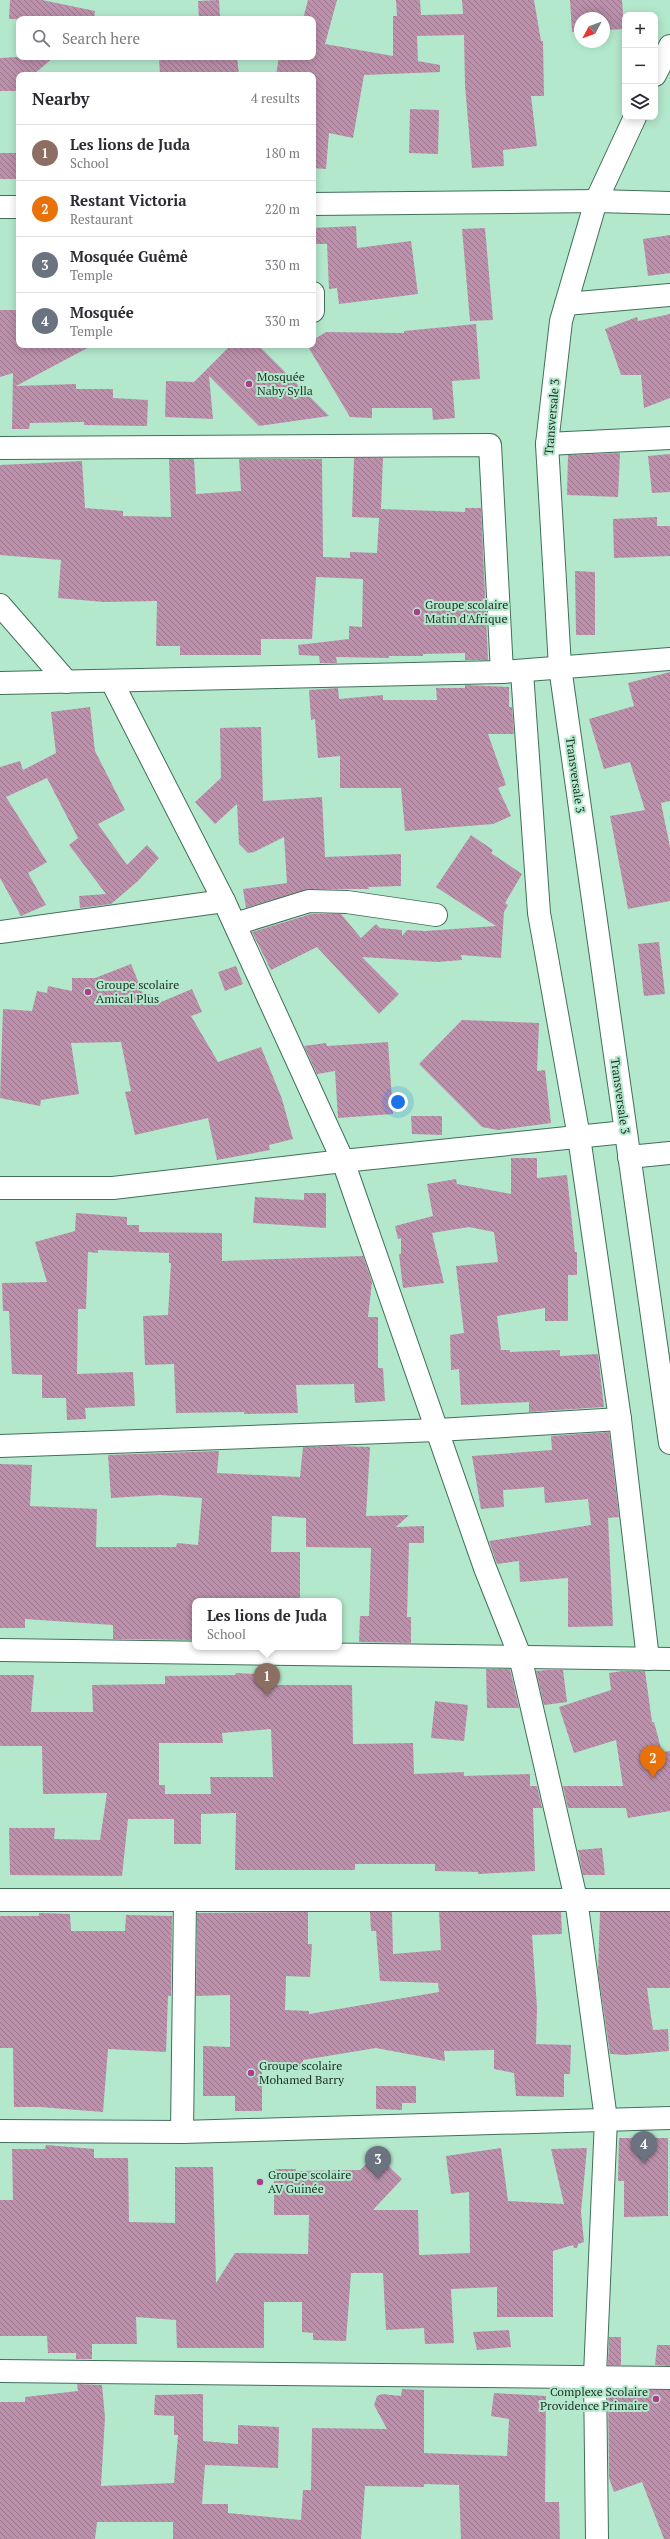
<!DOCTYPE html>
<html lang="en">
<head>
<meta charset="utf-8">
<style>
  body { margin:0; font-family:"PT Serif",serif; background:#f7f7f7; color:#2b2b33 }
  .controls { position:absolute; right:12px; top:12px; display:grid; overflow:hidden; border-radius:8px; box-shadow:0 2px 10px #0003 }
  .controls button { width:36px; height:36px; display:grid; place-items:center; padding:0; border:0; border-bottom:1px solid #e1e1e2; background:#fff; color:#2b2b33; font:20px sans-serif }
  .compass { position:absolute; left:574px; top:12px; width:36px; height:36px; border-radius:50%; background:#fff; box-shadow:0 2px 10px #0003; rotate:229deg }
  .you { position:absolute; left:398px; top:1102px; width:14px; height:14px; margin:-10px; border:3px solid #fff; border-radius:50%; background:#1a73e8; box-shadow:0 0 0 6px #1a73e833 }
  .badge { display:grid; place-items:center; width:26px; height:26px; border-radius:50%; background:#0f766e; color:#fff; font-size:13px; font-weight:700 }
  .pin { position:absolute; translate:-50% -33px; filter:drop-shadow(0 1px 2px #0008) }
  .pin::after { content:''; position:absolute; top:21px; width:14px; height:12px; background:inherit; clip-path:polygon(0 0,100% 0,50% 100%) }
  .popup { position:absolute; left:192px; top:1598px; width:150px; height:52px; box-sizing:border-box; display:grid; place-content:center; border-radius:8px; background:#fff; filter:drop-shadow(0 1px 3px #0005); font-size:13px; white-space:nowrap; color:#7c7c81 }
  .popup b { font-size:15px; color:#2b2b33 }
  .popup::after { content:''; position:absolute; left:50%; top:100%; margin-left:-8px; border:8px solid transparent; border-top-color:#fff }
  .list { margin:0; padding:0; list-style:none }
  h2 { display:flex; justify-content:space-between; align-items:center; height:52px; margin:0; padding:0 16px; font-size:17px }
  h2 small { font-size:13px; font-weight:400; color:#7c7c81 }
  .list li { display:grid; grid-template-columns:26px 1fr auto; gap:12px; align-items:center; box-sizing:border-box; height:56px; padding:0 16px; border-top:1px solid #e1e1e2 }
  .list b { display:block; font-size:15px; white-space:nowrap }
  .list p { margin:0; font-size:13px; white-space:nowrap; color:#7c7c81 }
  .list em { font-size:13px; font-style:normal; color:#7c7c81 }
  .icon { flex:none; width:22px; height:22px; fill:none; stroke:currentColor; stroke-width:2; stroke-linecap:round; stroke-linejoin:round }
  .map { position:relative; flex:none; width:670px; height:2539px; overflow:hidden }
  .search { position:absolute; background:#fff; box-shadow:0 2px 10px #0003; left:16px; top:16px; width:300px; height:44px; display:flex; align-items:center; gap:10px; box-sizing:border-box; padding:0 14px; border-radius:8px; color:#7c7c81; font-size:15px }
  .panel { position:absolute; background:#fff; box-shadow:0 2px 10px #0003; left:16px; top:72px; width:300px; height:276px; border-radius:8px }
  .map>svg:first-child { display:block }
  .building { fill:url(#building-back-hatch); fill-rule:evenodd }
  .lines { fill:none; stroke-linecap:round; stroke-linejoin:round }
  .street-casing { stroke:#407058; stroke-width:24 }
  .secondary-casing { stroke:#407058; stroke-width:24 }
  .street { stroke:#fff; stroke-width:22 }
  .secondary { stroke:#fff; stroke-width:22 }
  .poi-dot { fill:#b13a90; stroke:#b4e8cc; stroke-width:1.5 }
  .labels { text-anchor:middle; stroke-width:4; stroke-linejoin:round; paint-order:stroke }
  .poi-label { font-size:12px; fill:#1b3025; stroke:#b4e8cc; text-anchor:start }
  .street-label { font-size:12px; fill:#1b3025; stroke:#b4e8cc }
</style>
</head>
<body>
<div class="map">
<svg width="670" height="2539" viewBox="0 0 670 2539">
  <defs>
    <pattern id="building-back-hatch" width="6" height="6" patternUnits="userSpaceOnUse"><rect width="6" height="6" fill="#bd90ac"/><path d="M-1 5l2 2M0 0l6 6M5-1l2 2" fill="none" stroke="#99768c"/></pattern>
  </defs>
  <rect width="100%" height="100%" fill="#b4e8cc"/>
  <g class="building">
    <path d="M10,0H42L95,11L94,19H9Z"/>
    <path d="M219,0L220,19H199L198,1Z"/>
    <path d="M308,0H337L325,44L393,56V16H397L396,0H420L421,15L463,14L462,0H534L541,41H543L544,96H531L537,146L503,150L504,166L472,168L465,85L464,35L417,36L418,61L440,65V72L364,75L353,138L329,133L326,169L313,168V75H276L279,57H313V19H303Z"/>
    <path d="M570,0H622L624,29L604,30V18H580V32H572Z"/>
    <path d="M19,57H54L33,75H19V91H0V58Z"/>
    <path d="M159,57H237L239,75H160Z"/>
    <path d="M410,109L439,110L438,154L409,153Z"/>
    <rect x="0" y="153" width="19" height="26"/>
    <path d="M356,226L357,248L411,241L418,294L339,304L337,288L329,289L327,244H313V228Z"/>
    <path d="M485,228L493,320L470,321L462,229Z"/>
    <path d="M670,235V273L648,276L643,239Z"/>
    <path d="M0,310H19V345H93L16,386L76,384V389H113V398L148,400L147,426L84,425V422L30,423L29,429H12L13,373L0,377Z"/>
    <path d="M670,314V398L644,408L641,375H621L605,329L637,317L638,321Z"/>
    <path d="M476,324L480,379L452,381L455,418L433,420L432,408H372V418L350,417L307,345H313V340L326,332L404,333V331Z"/>
    <path d="M231,345H258L329,416L259,426L209,376L213,419L165,417L166,381L194,382Z"/>
    <path d="M620,453L618,497L567,495L568,455Z"/>
    <path d="M670,454V492L652,493L648,456Z"/>
    <path d="M354,458H383L381,509L465,512V508H481L488,660H465V653L423,654V656H389V658L336,657L337,663H320L319,656L299,655L298,645L349,639V626L362,627L363,579L316,577L312,639H261V655H180V646H156L157,601L104,602L58,598L61,560L0,555V465L82,461L85,508L123,511V516L171,517L169,459H194L196,494L241,491L239,459H322L323,557L350,558V552L377,553L379,518L352,517Z"/>
    <path d="M657,517V526H670V556L614,558L613,519Z"/>
    <path d="M575,571L595,572V635H576Z"/>
    <path d="M670,672V801L661,803L670,847V901L628,909L610,816L645,810L630,762L604,769L589,719L634,706L628,683Z"/>
    <path d="M465,685L509,687V707H512L514,734H488L506,785L498,788L511,816L493,824L405,831L401,788H340V756L318,758L315,719L311,720L309,690L338,688L339,699L383,695V700H437L436,688H465Z"/>
    <path d="M90,707L95,751L125,810L98,824L127,865L147,845L159,858L138,881L111,904L80,908L79,896L106,894L69,845L78,838L47,778L6,797L47,862L28,873L46,905L21,916L0,878V767L20,761L23,770L56,753L51,712Z"/>
    <path d="M261,727L263,801L322,797L325,857L401,854V886L368,887L369,889H309L246,908L243,889L287,883L284,837L254,852L248,853L239,844L237,804L215,824L195,802L221,778L220,728Z"/>
    <path d="M471,835L493,850L491,853L522,874L505,903L508,905L504,912L501,958L461,955L462,960L438,962L362,957L399,994L379,1014L317,947L271,970L252,932L311,914H341L361,938L376,924L380,928L402,930V936L407,930L425,931L496,926L436,887Z"/>
    <path d="M659,942L665,994L644,996L638,944Z"/>
    <path d="M131,964L144,996L150,994L154,1005L192,989L202,1012L191,1016L218,1062L261,1047L282,1099L293,1139L269,1145L270,1150L217,1160L208,1118L135,1135L125,1092L131,1091L121,1042L71,1043L79,1094L41,1100L40,1106L0,1098L3,1009L32,1011L37,991L47,993L48,986L72,991V978H95Z"/>
    <path d="M236,966L243,984L225,991L218,972Z"/>
    <path d="M462,1020L539,1023L537,1071L545,1070L551,1123L498,1130L482,1127L419,1064Z"/>
    <path d="M388,1042L393,1114L338,1118L335,1071L317,1074L304,1046L326,1043L327,1046Z"/>
    <path d="M411,1116H442V1135L412,1134Z"/>
    <path d="M511,1158H537V1178L567,1175L575,1252H577V1275H568V1321H545V1308L497,1316L501,1350H510V1352L560,1350V1356L598,1354L604,1407L529,1412V1402L461,1405L459,1369L451,1370L450,1335L464,1333L456,1266L498,1262L494,1232L469,1227L432,1233L444,1283L403,1288L399,1254H401V1238L398,1239L395,1226L433,1216L427,1184L456,1179L457,1184L511,1194Z"/>
    <path d="M304,1193H326V1228L253,1223L255,1197L304,1200Z"/>
    <path d="M76,1213L127,1217V1225H139V1232L222,1233V1261L363,1256L372,1282L368,1317H378V1368H383L385,1401L355,1403L354,1384L296,1385L298,1413L244,1414V1412L176,1413L174,1364L145,1365L143,1316L168,1315L171,1263H169V1253L98,1250V1253L88,1252L86,1309H78L77,1374L133,1372L135,1406L85,1408L86,1419L67,1420L66,1398H42V1375L12,1374L9,1311H3L2,1283L47,1282L35,1242L75,1231Z"/>
    <path d="M609,1432L619,1517L608,1518L613,1626L568,1627V1578L520,1582L519,1561L497,1564L489,1541L591,1525L588,1499L545,1503L544,1487L503,1490L504,1507L481,1509L472,1456L552,1450L551,1436Z"/>
    <path d="M338,1446L370,1447L366,1516L409,1515L396,1527L424,1526V1543H409L407,1617H411V1643L359,1642L360,1616H369L371,1548L306,1547V1518L272,1516L271,1552H300V1601H195V1640L113,1639V1625L25,1619V1628H0V1464L32,1465L30,1506L97,1509L96,1547H176L177,1543L198,1545L202,1498L160,1495L111,1498L108,1455L219,1451L217,1473L300,1477L303,1447Z"/>
    <path d="M486,1669H510L519,1708H487Z"/>
    <path d="M547,1670H563L567,1702L544,1705L536,1671Z"/>
    <path d="M622,1671H645L652,1722H654L662,1752L670,1751V1811L628,1818L626,1808H568L563,1786H623L616,1740L574,1753L559,1707L611,1690L609,1673Z"/>
    <path d="M236,1673L275,1675V1685H352L353,1744L413,1743L414,1774L464,1772V1776L530,1774V1786H537L542,1808H533L535,1871L478,1874V1872L435,1871V1864H355V1870H235L236,1813L201,1814V1844H174V1819H128L122,1876L10,1875L9,1828H55L54,1839L100,1840L107,1793L43,1794L42,1746H0V1675H34L31,1712H93L92,1685L165,1684V1676L235,1675ZM271,1729L273,1777H210L211,1794H165V1785H159V1743H223L222,1733Z"/>
    <path d="M435,1701L468,1705L464,1741L431,1738Z"/>
    <path d="M602,1848L605,1875H583L578,1850Z"/>
    <path d="M308,1912V1944H312L310,1977L286,1976L285,2010L309,2011V2014L439,1992L438,1983L380,1981L376,1931H371L370,1912H392L393,1954L441,1950L439,1912H561L562,1934L532,1935L537,2008L536,2044L571,2045L570,2074H564V2097L516,2096L514,2073L494,2069V2050L444,2051L445,2061L376,2048L303,2060V2070H262V2111H235V2096H203V2046L230,2047V1995L196,1996L197,1913Z"/>
    <path d="M600,1912H670V1988H647L653,2030L668,2029L669,2051L625,2055L610,2054L598,1971Z"/>
    <path d="M39,1913L70,1914L71,1931H125L126,1915L172,1916L171,1996H168L166,2052L108,2049L103,2112L40,2107H14L13,2048H0V1916H39Z"/>
    <path d="M376,2086H416V2103H402V2110L376,2109Z"/>
    <path d="M619,2138H668V2216L624,2217V2181H618Z"/>
    <path d="M46,2145L94,2149V2158H128L129,2222L175,2223V2167H213L216,2283L235,2253L308,2254L309,2215H274V2169H296V2171L360,2170L376,2154L402,2179L373,2210H418L419,2255L470,2253L469,2192L451,2194L446,2156L501,2148L508,2201L564,2204L551,2149L587,2148L581,2212L584,2242L578,2244L577,2248H574L573,2245L553,2251V2317H497V2287L451,2289L454,2343L425,2344L424,2328L386,2330L383,2273H351L346,2341L313,2340V2333L302,2332V2302H264V2348H177L176,2320L136,2317L137,2344H92V2359H76V2353H48L47,2336H0V2200H13L12,2149H45Z"/>
    <path d="M509,2330L511,2347L477,2350L473,2332Z"/>
    <path d="M609,2337H621V2365H608Z"/>
    <path d="M657,2345H670V2366L655,2365Z"/>
    <path d="M77,2384L102,2385L105,2417L101,2486L174,2483L178,2435H174V2416L154,2415L155,2395L203,2394V2441L238,2444V2425L279,2427L278,2468L205,2465L202,2504H228V2513L301,2520L303,2490H311L312,2428L387,2429L374,2405L377,2396L382,2394L401,2396L402,2389L424,2390V2453L507,2456L509,2419L491,2416L494,2393L546,2396L545,2502H559L560,2539H461L459,2485L424,2484V2487L365,2486L361,2539H173V2522H97L95,2539H0V2402H25V2397L78,2391Z"/>
    <path d="M608,2390H670V2539H664L642,2482L614,2492L609,2478Z"/>
  </g>
  <g class="lines">
    <g class="street-casing">
      <g id="street">
        <path d="M313,204L596,201L670,203"/>
        <path d="M0,207H19"/>
        <path d="M313,293V311"/>
        <path d="M566,304L670,295"/>
        <path d="M547,444L670,438"/>
        <path d="M0,448L490,445L502,672"/>
        <path d="M0,605L67,682"/>
        <path d="M522,672L539,913L579,1137L620,1419L648,1659"/>
        <path d="M112,682L224,901L343,1161L485,1568L520,1656L576,1899L606,2119L595,2375L597,2539"/>
        <path d="M0,683L502,672L670,659"/>
        <path d="M235,924L309,901L347,902L436,915"/>
        <path d="M0,932L224,901"/>
        <path d="M629,1157L670,1153"/>
        <path d="M0,1188H113L343,1161L625,1132"/>
        <path d="M0,1446L438,1430L620,1419"/>
        <path d="M0,1650L670,1659"/>
        <path d="M0,1900H670"/>
        <path d="M0,2131L182,2132L670,2118"/>
        <path d="M182,2132L185,1900"/>
        <path d="M0,2371L670,2378"/>
      </g>
    </g>
    <g class="secondary-casing">
      <g id="secondary">
        <path d="M655,75L670,46"/>
        <path d="M635,117L596,201L561,321L547,444L560,667L670,1443"/>
      </g>
    </g>
    <use href="#street" class="street"/>
    <use href="#secondary" class="secondary"/>
  </g>
  <g class="poi-dot">
    <circle cx="249" cy="384" r="4"/>
    <circle cx="417" cy="612" r="4"/>
    <circle cx="88" cy="992" r="4"/>
    <circle cx="251" cy="2073" r="4"/>
    <circle cx="260" cy="2182" r="4"/>
    <circle cx="656" cy="2399" r="4"/>
  </g>
  <g class="labels">
    <g class="poi-label">
      <text x="257" y="381">Mosquée<tspan x="257" dy="14">Naby Sylla</tspan></text>
      <text x="425" y="609">Groupe scolaire<tspan x="425" dy="14">Matin d'Afrique</tspan></text>
      <text x="96" y="989">Groupe scolaire<tspan x="96" dy="14">Amical Plus</tspan></text>
      <text x="259" y="2070">Groupe scolaire<tspan x="259" dy="14">Mohamed Barry</tspan></text>
      <text x="268" y="2179">Groupe scolaire<tspan x="268" dy="14">AV Guinée</tspan></text>
      <text x="648" y="2396" text-anchor="end">Complexe Scolaire<tspan x="648" dy="14">Providence Primaire</tspan></text>
    </g>
    <g class="street-label">
      <text transform="translate(552 417) rotate(-85)" y="4">Transversale 3</text>
      <text transform="translate(575 775) rotate(82)" y="4">Transversale 3</text>
      <text transform="translate(620 1096) rotate(82)" y="4">Transversale 3</text>
    </g>
  </g>
</svg>
<div class="controls">
<button>+</button>
<button>−</button>
<button><svg class="icon" aria-label="layers" viewBox="0 0 24 24"><path d="M12 4l9 5-9 5-9-5zM3 14l9 5 9-5"/></svg></button>
</div>
<svg class="compass" viewBox="-18 -18 36 36"><path d="M0-13l5 13h-10z" fill="#e53935"/><path d="M0 13l5-13h-10z" fill="#7c7c81"/></svg>
<div class="you"></div>
<div class="pin badge" style="left:267px;top:1696px;background:#8d6e63">1</div>
<div class="popup"><b>Les lions de Juda</b>School</div>
<div class="pin badge" style="left:653px;top:1778px;background:#e8710a">2</div>
<div class="pin badge" style="left:378px;top:2179px;background:#6b7280">3</div>
<div class="pin badge" style="left:644px;top:2164px;background:#6b7280">4</div>
<div class="search"><svg class="icon" aria-label="search" viewBox="0 0 24 24"><circle cx="10" cy="10" r="6"/><path d="M15 15l6 6"/></svg>Search here</div>
<section class="panel">
<h2>Nearby<small>4 results</small></h2>
<ul class="list">
<li><span class="badge" style="background:#8d6e63">1</span><div><b>Les lions de Juda</b><p>School</p></div><em>180 m</em></li>
<li><span class="badge" style="background:#e8710a">2</span><div><b>Restant Victoria</b><p>Restaurant</p></div><em>220 m</em></li>
<li><span class="badge" style="background:#6b7280">3</span><div><b>Mosquée Guêmê</b><p>Temple</p></div><em>330 m</em></li>
<li><span class="badge" style="background:#6b7280">4</span><div><b>Mosquée</b><p>Temple</p></div><em>330 m</em></li>
</ul>
</section>
</div>
</body>
</html>
